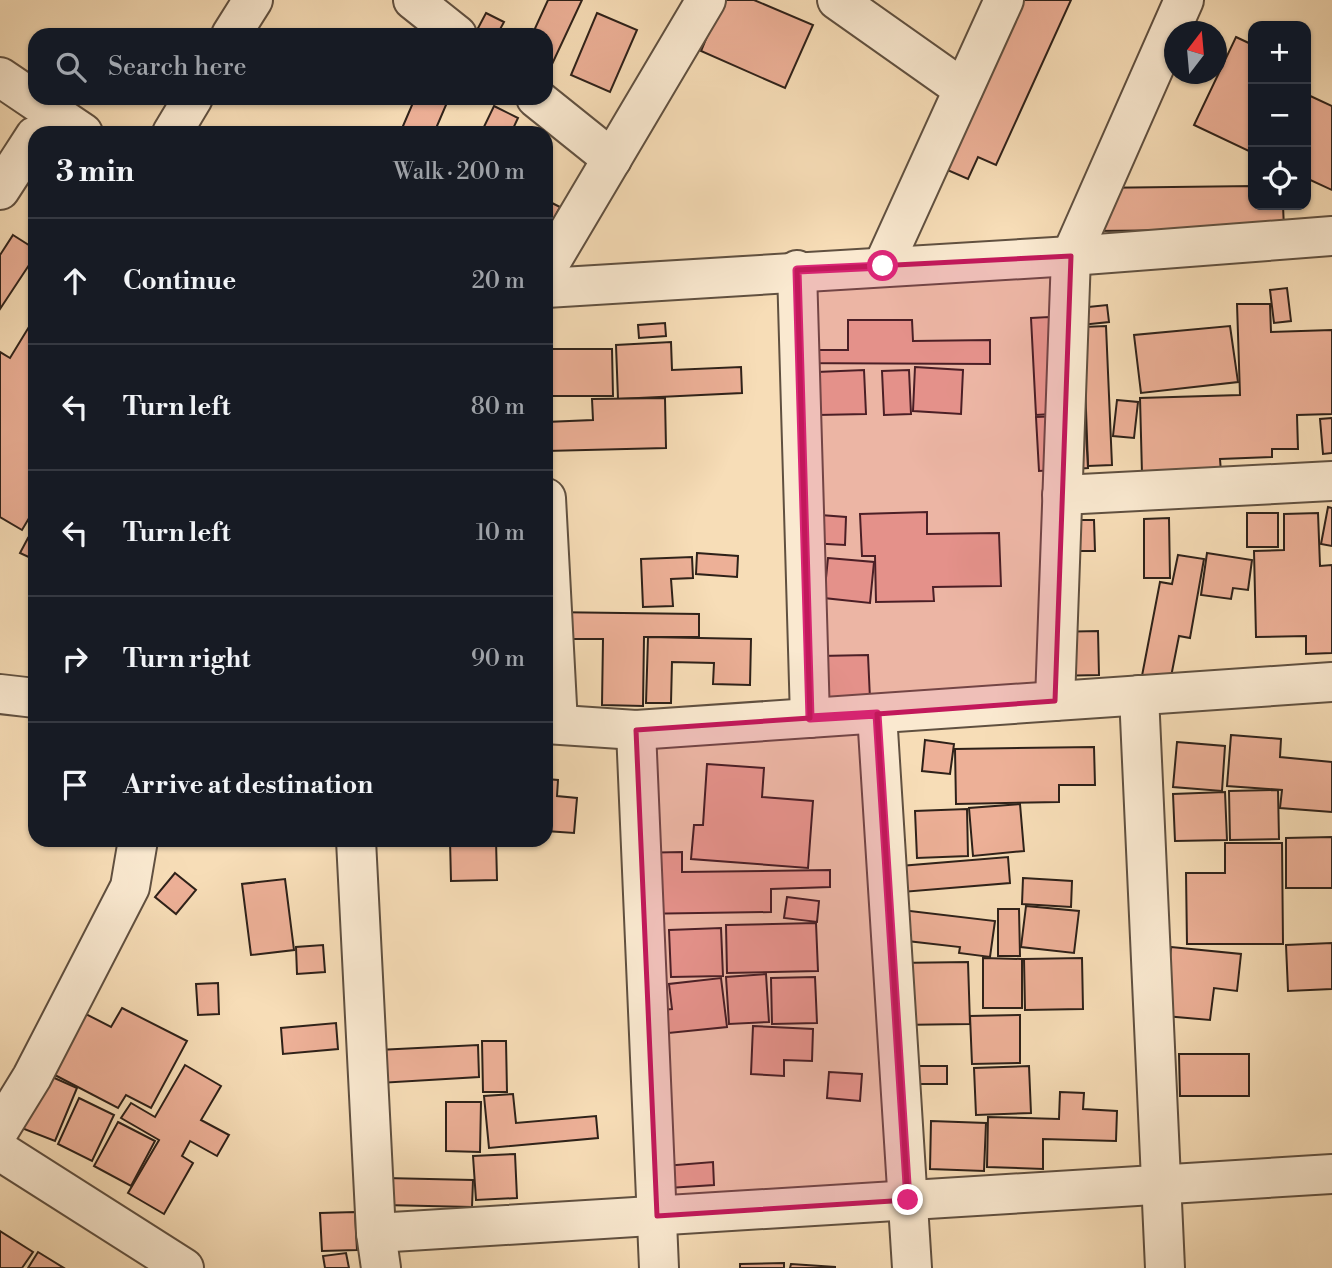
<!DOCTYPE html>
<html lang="en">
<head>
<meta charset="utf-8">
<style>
  body { margin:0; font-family:"Libre Bodoni",serif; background:#242831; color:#f1f3f6 }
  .controls { position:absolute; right:21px; top:21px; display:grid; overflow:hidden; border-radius:14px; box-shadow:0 2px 5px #0004 }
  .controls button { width:63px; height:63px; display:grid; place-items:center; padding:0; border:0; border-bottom:2px solid #363941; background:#171b24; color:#f1f3f6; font:35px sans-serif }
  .compass { position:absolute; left:1164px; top:21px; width:63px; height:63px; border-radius:50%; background:#171b24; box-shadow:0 2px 5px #0004; rotate:16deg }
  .stop { position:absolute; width:21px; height:21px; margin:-16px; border:5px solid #db2777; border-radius:50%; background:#fff }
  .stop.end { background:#db2777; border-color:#fff; box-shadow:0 2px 7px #0008 }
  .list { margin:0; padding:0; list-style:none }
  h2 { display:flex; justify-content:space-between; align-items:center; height:91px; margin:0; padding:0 28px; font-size:30px }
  h2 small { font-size:23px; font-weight:400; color:#9ea1a6 }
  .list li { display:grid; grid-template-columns:46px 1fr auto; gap:21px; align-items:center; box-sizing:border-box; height:126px; padding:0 28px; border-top:2px solid #363941 }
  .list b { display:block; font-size:26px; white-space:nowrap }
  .list em { font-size:23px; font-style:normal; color:#9ea1a6 }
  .icon { flex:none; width:38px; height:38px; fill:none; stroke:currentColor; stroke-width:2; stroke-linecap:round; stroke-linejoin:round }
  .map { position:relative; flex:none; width:1332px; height:1268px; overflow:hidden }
  .search { position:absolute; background:#171b24; box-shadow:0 2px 5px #0004; left:28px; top:28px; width:525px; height:77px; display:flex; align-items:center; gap:18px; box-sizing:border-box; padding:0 24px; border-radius:21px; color:#9ea1a6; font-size:26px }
  .panel { position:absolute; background:#171b24; box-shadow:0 2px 5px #0004; left:28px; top:126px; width:525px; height:721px; border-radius:21px }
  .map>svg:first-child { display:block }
  .building { fill:#edb097; stroke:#2e2119; stroke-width:2 }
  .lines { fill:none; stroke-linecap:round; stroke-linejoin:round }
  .street-casing { stroke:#605040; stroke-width:42 }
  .street { stroke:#fae9d0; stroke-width:38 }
  .route { stroke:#db2777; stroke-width:9 }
  .marked { fill:#c2185b; fill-opacity:0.2; stroke:#c2185b; stroke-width:5; stroke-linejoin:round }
</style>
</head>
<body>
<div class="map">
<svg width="1332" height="1268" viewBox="0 0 1332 1268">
  <rect width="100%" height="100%" fill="#f7ddb7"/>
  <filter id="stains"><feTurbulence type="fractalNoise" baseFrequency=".00286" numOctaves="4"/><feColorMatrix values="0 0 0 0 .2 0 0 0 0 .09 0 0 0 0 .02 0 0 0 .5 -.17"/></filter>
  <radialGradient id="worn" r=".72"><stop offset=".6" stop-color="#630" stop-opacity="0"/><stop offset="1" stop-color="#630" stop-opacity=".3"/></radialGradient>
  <g class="building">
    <path d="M548,0H582L546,77V35H532Z"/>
    <path d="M722,0H754L813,25L785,88L701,51Z"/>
    <path d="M1017,0H1071L996,165L978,157L968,179L929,162Z"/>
    <path d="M486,13L504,22L497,35L476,32Z"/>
    <path d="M597,13L637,30L610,92L571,75Z"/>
    <path d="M1236,37L1253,45V153L1194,125Z"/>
    <path d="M1306,94L1332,106V190L1306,178Z"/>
    <path d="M415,98H449L434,133H400Z"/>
    <path d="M494,106L518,118L511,133H481Z"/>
    <path d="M1253,186V205H1283L1284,229L1093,231L1092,188Z"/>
    <path d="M546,200L560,207L549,229L546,227Z"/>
    <path d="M13,235L35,249V256L0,309V255Z"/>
    <path d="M1287,288L1291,321L1274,323L1270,290Z"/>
    <path d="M1237,304H1270L1271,332L1332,330V414L1297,415L1298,449H1272V457L1220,459L1221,472L1142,474L1140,398L1240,395Z"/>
    <path d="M1107,305L1109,322L1081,325L1079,308Z"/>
    <path d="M35,317V508L22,530L0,517V352L10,358Z"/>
    <path d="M1049,317L1052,364L1082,412L1036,415L1031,318Z"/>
    <path d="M848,320H912L913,341L990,340V364L782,363L781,350H848Z"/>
    <path d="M665,323L666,336L639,338L638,325Z"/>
    <path d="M1106,326L1112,465L1088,466L1083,327Z"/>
    <path d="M1230,326L1238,382L1141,393L1134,335Z"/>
    <path d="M671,342L672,370L741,367L742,393L618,399L616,345Z"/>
    <path d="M546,349H612L613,396H546Z"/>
    <path d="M915,367L963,370L961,414L913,411Z"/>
    <path d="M864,370L866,414L818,415L817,372Z"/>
    <path d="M909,370L911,414L884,415L882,371Z"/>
    <path d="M665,398L666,448L546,451V422L593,420L592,399Z"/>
    <path d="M1117,400L1138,402L1134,438L1113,436Z"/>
    <path d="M1085,415L1088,468L1039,471L1036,417Z"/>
    <path d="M1332,418V453L1323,454L1320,419Z"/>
    <path d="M1328,507L1332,508V546L1321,544Z"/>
    <path d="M927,512V534L999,533L1001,586L933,587L934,601L876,602L875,556H862L860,514Z"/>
    <path d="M794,513L846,517L845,545L791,542Z"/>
    <rect x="1247" y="513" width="31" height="34"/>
    <path d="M1318,513L1320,566L1332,565V653L1306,654V636L1256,637L1254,551L1284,550V514Z"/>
    <path d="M1169,518L1170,578H1144V519Z"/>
    <path d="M1069,520H1094L1095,551H1069Z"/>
    <path d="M28,538L35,542V560L20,553Z"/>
    <path d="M697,553L738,556L737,577L696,574Z"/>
    <path d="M1207,553L1252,560L1248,590L1233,588L1231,599L1201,595Z"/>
    <path d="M1178,555L1204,559L1190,638L1179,636L1169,687L1141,681L1160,582L1172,584Z"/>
    <path d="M692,557L693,578L671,579L673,606L643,607L641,559Z"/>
    <path d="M828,558L874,562L870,603L824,598Z"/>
    <path d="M546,612L699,614V637H644L643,706L602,705L603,639H546Z"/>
    <path d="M1098,631L1099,675L1053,676L1052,632Z"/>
    <path d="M648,637L751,639L750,685L713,684L714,663L672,662L671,703H646Z"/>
    <path d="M868,655L870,699L822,700L820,656Z"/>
    <path d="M1231,735L1281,739L1280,757L1332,762V812L1280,808L1282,790L1227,786Z"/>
    <path d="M925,740L954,744L950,774L922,771Z"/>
    <path d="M1177,742L1225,746L1222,791L1173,787Z"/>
    <path d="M1094,747L1095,785H1059V802L956,804L955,749Z"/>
    <path d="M707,764L764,768L762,797L813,801L808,868L691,859L694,825H703Z"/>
    <path d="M546,779L558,780L557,796L577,798L574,833L546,831Z"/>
    <path d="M1278,790L1279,839L1230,840L1229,791Z"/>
    <path d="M1225,792L1227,840L1175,841L1173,794Z"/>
    <path d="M1020,804L1024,851L973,856L969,808Z"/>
    <path d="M967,809L968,856L917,858L915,811Z"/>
    <path d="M1332,837V888H1286V838Z"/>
    <path d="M450,840H496L497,880L451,881Z"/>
    <path d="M1225,843H1282L1283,944H1187L1186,873H1225Z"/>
    <path d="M682,852V872L830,870V887L771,889V912L634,914L633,853Z"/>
    <path d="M1008,857L1010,883L890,893L888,867Z"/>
    <path d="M175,873L196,890L176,914L155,897Z"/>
    <path d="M1023,878L1072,881L1071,907L1022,904Z"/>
    <path d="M285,879L294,950L251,955L242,884Z"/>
    <path d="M787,897L819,901L817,922L784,918Z"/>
    <path d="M1026,906L1079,911L1074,953L1021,947Z"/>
    <path d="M893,909L995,921L990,957L959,953L960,947L890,939Z"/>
    <path d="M998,909H1019L1020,956H998Z"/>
    <path d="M816,923L818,971L727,973L726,925Z"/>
    <path d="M721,928L723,976L671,977L669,930Z"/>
    <path d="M1332,943V989L1288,991L1286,945Z"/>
    <path d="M323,945L325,972L297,974L296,947Z"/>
    <path d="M1171,947L1241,954L1237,991L1214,988L1210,1020L1165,1016Z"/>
    <path d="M983,958L1022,959V1008H983Z"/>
    <path d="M1082,958L1083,1009L1025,1010L1024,959Z"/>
    <path d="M968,962L970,1024L897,1025L895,963Z"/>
    <path d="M766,974L769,1022L729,1024L726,977Z"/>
    <path d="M815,977L817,1023L772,1024L771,978Z"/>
    <path d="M721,978L727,1027L639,1036L637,1012L672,1009L669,984Z"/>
    <path d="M218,983L219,1014L198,1015L196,984Z"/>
    <path d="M122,1008L187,1041L151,1108L126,1095L118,1108L49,1072L82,1012L111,1027Z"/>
    <path d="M1020,1015V1063L972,1064L970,1016Z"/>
    <path d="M336,1023L338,1049L283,1054L281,1028Z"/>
    <path d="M753,1026L813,1029L812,1061L784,1060V1076L751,1074Z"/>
    <path d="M482,1041H506L507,1092H483Z"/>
    <path d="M478,1045L479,1077L379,1083L378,1050Z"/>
    <path d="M1179,1054H1249V1096H1180Z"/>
    <path d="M185,1065L221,1086L201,1120L229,1135L217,1156L190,1141L182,1156L193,1163L164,1214L128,1193L159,1140L121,1118L131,1103L155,1117Z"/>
    <rect x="908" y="1066" width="39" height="18"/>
    <path d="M1029,1066L1031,1113L976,1115L974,1068Z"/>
    <path d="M41,1072L77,1088L55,1141L19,1127Z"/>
    <path d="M829,1072L862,1074L860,1101L827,1098Z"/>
    <path d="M1060,1092L1084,1093L1083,1109L1117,1111L1116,1141L1043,1139V1169L987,1167L988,1117L1059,1119Z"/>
    <path d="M513,1094L516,1123L596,1116L598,1138L489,1148L484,1096Z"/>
    <path d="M79,1098L114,1115L92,1161L58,1144Z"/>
    <path d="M446,1102H481L480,1152L446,1151Z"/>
    <path d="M931,1121L986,1123L984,1171L930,1169Z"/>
    <path d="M118,1122L155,1141L131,1186L94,1166Z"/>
    <path d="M515,1154L517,1198L476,1200L473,1156Z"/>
    <path d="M713,1162L714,1185L653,1189L652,1167Z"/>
    <path d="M385,1178L473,1180L472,1207L384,1205Z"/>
    <path d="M355,1212L357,1250L322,1251L320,1213Z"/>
    <path d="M0,1231L33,1252L22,1268H0Z"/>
    <path d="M38,1252L64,1268H28Z"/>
    <path d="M346,1253L349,1268H325L323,1256Z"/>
    <path d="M784,1263V1268H740V1264Z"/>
    <path d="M791,1264L835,1267V1268H790Z"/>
  </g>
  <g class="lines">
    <g class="street-casing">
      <g id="street">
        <path d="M413,0L457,35"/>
        <path d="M837,0L963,89"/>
        <path d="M231,35L253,0"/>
        <path d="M0,77L83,133"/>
        <path d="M536,98L612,159"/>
        <path d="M172,133L193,98"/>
        <path d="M0,190L35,136"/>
        <path d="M883,266L1004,0"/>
        <path d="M546,270L706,0"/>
        <path d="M797,270L810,718"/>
        <path d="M546,288L1071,256L1332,236"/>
        <path d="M1062,495L1332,481"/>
        <path d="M546,498L558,724"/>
        <path d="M0,694L35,698"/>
        <path d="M1139,695L1165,1268"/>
        <path d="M1055,701L1071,256L1184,0"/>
        <path d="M877,714L912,1268"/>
        <path d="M546,724L636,730L1332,682"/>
        <path d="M636,730L659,1268"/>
        <path d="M356,840L376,1233L381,1268"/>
        <path d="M0,1129L32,1077L130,887L138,840"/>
        <path d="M0,1151L184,1268"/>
        <path d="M376,1233L1332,1174"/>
      </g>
    </g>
    <use href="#street" class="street"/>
  </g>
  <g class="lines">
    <path class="route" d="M883,266L797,270L810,718L877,714L908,1200"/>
  </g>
  <path class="marked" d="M1071,256L1055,701L877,714L908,1200L657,1216L636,730L810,718L797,270Z"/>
  <rect width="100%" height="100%" filter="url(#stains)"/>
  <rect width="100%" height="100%" fill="url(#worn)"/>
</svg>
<div class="controls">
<button>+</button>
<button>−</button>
<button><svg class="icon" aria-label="locate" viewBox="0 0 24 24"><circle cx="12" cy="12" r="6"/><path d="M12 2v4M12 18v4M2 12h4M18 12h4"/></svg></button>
</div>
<svg class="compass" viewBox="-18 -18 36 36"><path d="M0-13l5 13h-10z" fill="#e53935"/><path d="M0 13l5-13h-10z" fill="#9ea1a6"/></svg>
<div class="stop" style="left:883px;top:266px"></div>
<div class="stop end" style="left:908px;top:1200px"></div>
<div class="search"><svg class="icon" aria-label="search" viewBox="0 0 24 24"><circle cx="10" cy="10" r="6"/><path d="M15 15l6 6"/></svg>Search here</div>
<section class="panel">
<h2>3 min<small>Walk · 200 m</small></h2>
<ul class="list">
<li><svg class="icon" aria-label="ahead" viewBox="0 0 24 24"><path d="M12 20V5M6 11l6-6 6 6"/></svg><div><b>Continue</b></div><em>20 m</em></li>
<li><svg class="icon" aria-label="left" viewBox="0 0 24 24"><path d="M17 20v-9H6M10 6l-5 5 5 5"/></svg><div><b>Turn left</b></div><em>80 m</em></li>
<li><svg class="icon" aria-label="left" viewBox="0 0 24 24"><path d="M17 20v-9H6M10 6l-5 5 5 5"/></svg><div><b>Turn left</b></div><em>10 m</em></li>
<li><svg class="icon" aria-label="right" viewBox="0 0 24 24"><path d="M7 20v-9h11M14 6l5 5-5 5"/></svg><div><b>Turn right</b></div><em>90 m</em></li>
<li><svg class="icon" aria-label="arrive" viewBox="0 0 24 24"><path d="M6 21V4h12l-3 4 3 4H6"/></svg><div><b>Arrive at destination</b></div></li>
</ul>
</section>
</div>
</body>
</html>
